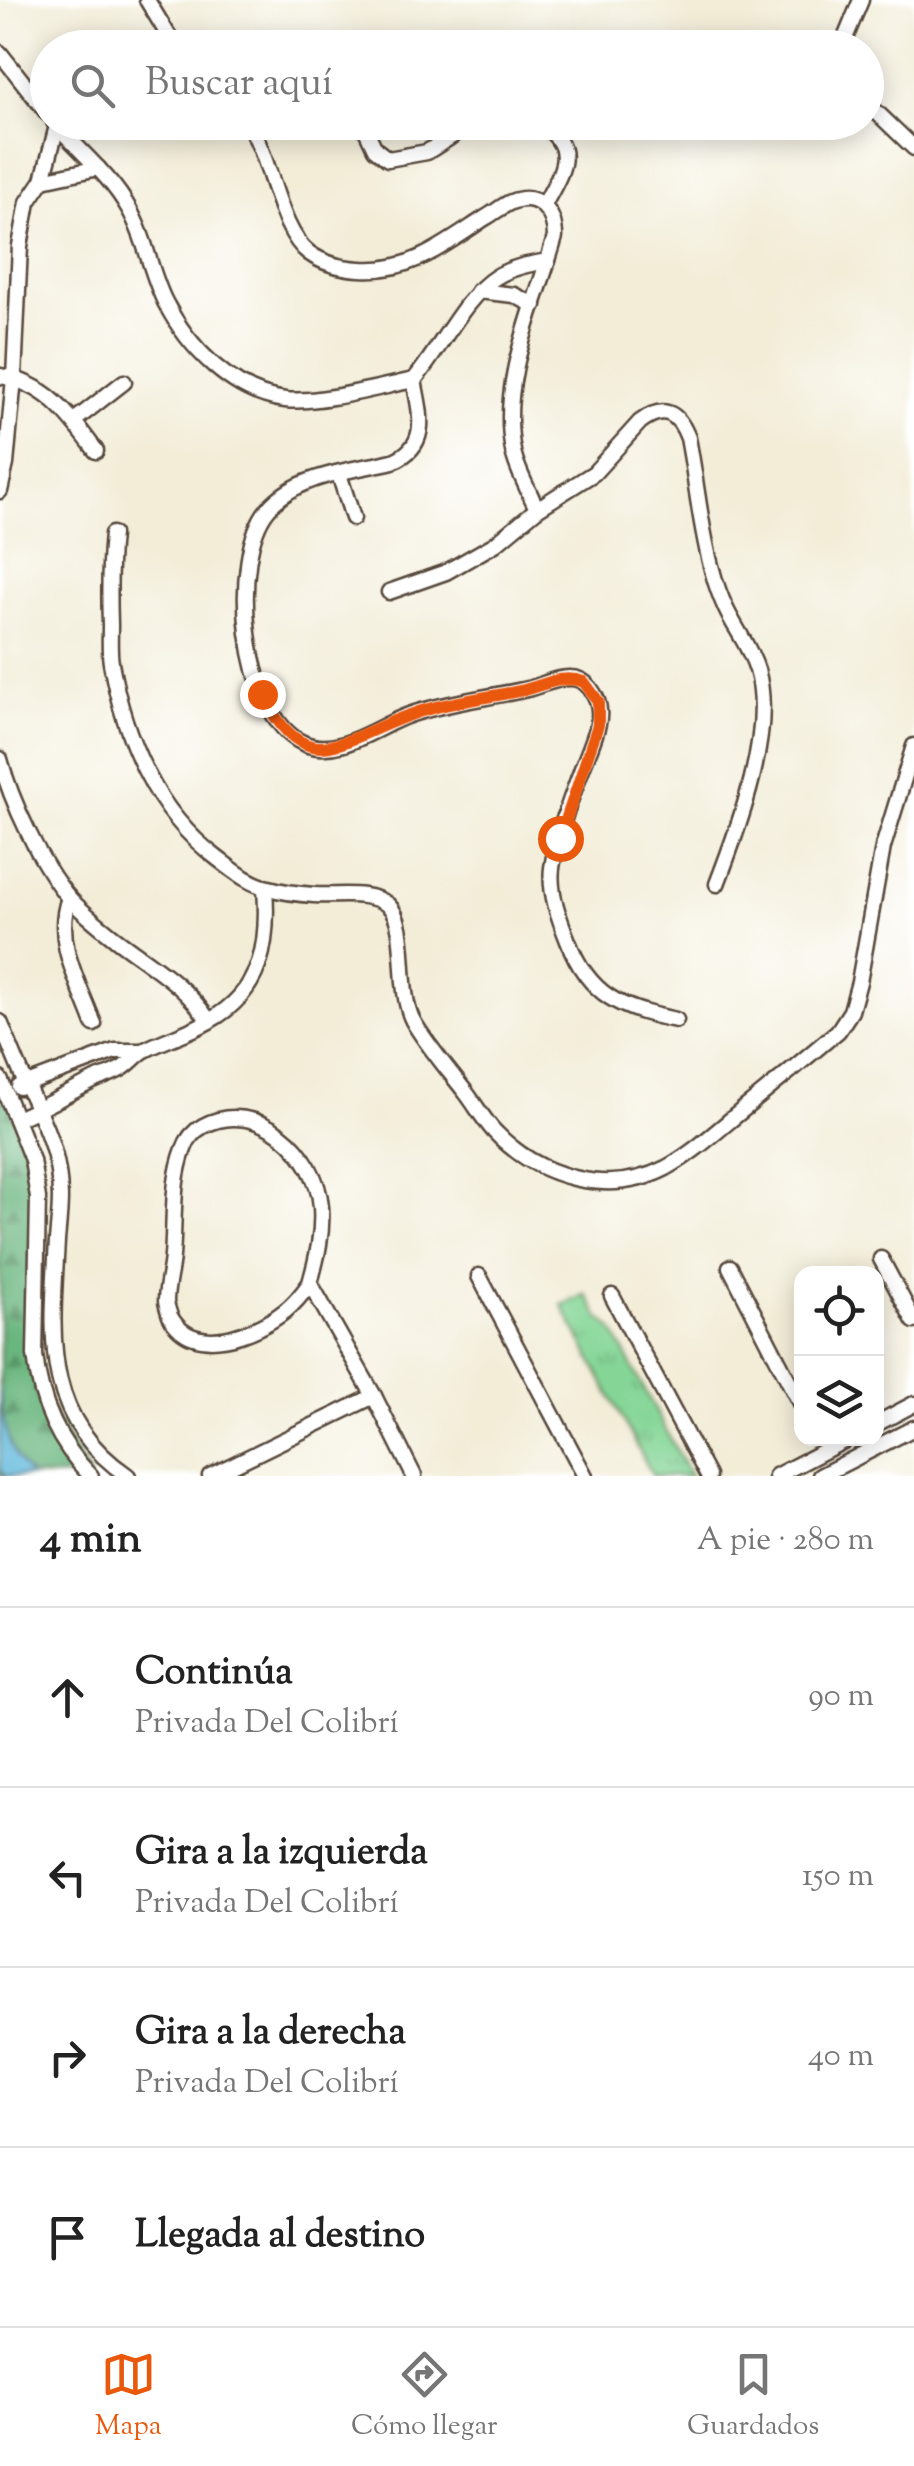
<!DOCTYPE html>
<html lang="es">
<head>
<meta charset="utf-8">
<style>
  body { margin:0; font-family:"Sorts Mill Goudy",serif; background:#f2f2f2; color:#222 }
  .controls { position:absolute; right:30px; bottom:30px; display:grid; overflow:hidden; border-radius:20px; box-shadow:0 5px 25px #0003 }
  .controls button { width:90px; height:90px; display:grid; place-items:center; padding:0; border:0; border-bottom:2px solid #e0e0e0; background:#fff; color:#222; font:50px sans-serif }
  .stop { position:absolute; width:30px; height:30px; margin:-22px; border:8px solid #ea580c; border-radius:50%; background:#fff }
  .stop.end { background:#ea580c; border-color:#fff; box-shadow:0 2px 10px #0008 }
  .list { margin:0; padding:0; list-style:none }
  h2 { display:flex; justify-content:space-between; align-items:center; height:130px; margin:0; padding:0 40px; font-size:42px }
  h2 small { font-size:32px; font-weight:400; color:#767676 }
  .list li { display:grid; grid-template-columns:65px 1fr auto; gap:30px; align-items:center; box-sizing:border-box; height:180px; padding:0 40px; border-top:2px solid #e0e0e0 }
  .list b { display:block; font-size:38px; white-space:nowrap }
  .list p { margin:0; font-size:32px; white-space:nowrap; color:#767676 }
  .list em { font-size:32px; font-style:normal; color:#767676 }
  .icon { flex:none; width:55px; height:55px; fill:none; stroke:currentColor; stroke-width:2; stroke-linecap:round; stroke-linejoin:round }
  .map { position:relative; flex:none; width:914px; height:1476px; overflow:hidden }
  .search { position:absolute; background:#fff; box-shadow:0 5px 25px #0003; left:30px; right:30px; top:30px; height:110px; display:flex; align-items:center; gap:25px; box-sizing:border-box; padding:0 35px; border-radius:55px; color:#767676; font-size:38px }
  .sheet { height:850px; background:#fff }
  nav { display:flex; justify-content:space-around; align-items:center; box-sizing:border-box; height:140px; border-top:2px solid #e0e0e0; background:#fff; font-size:28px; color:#767676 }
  nav a { display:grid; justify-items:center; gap:5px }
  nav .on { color:#ea580c }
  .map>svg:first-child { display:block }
  .forest { fill:url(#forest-firs); stroke:#53704e; stroke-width:2.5 }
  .park { fill:url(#park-tufts); stroke:#60805a; stroke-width:2.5 }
  .water { fill:#5fb8dc; stroke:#4d717d; stroke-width:2.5 }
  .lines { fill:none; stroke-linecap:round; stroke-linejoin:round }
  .minor-casing { stroke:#57473a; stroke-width:19 }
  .minor { stroke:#fff; stroke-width:14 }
  .route { stroke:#ea580c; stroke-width:12 }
</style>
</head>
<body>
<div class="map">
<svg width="914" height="1476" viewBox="0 0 914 1476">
  <defs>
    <pattern id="forest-firs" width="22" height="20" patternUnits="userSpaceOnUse" patternTransform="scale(2.5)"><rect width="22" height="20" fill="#6bb67f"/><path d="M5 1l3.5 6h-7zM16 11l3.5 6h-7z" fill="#599467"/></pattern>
    <pattern id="park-tufts" width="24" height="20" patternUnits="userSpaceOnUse" patternTransform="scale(2.5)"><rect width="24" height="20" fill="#84d596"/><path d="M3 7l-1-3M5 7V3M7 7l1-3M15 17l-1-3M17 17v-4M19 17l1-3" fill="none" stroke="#73b781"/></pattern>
  </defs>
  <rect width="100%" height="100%" fill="#fff"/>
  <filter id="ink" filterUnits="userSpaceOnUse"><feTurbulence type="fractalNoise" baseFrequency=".01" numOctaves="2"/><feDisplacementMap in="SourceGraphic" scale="20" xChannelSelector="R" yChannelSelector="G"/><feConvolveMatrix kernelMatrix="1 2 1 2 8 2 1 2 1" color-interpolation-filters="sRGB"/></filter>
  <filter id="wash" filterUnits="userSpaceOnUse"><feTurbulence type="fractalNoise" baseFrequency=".0048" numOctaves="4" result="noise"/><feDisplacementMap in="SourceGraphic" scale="40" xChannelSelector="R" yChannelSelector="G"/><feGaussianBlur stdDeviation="2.25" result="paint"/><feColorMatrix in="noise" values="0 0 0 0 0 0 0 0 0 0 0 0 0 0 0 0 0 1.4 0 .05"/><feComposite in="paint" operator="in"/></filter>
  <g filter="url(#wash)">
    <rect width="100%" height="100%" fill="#f3edd8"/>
    <path class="forest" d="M0,1079L32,1160L35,1325L43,1396L91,1476H0Z"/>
    <path class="park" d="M586,1294L599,1317L612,1328L690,1476H653L562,1305Z"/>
    <path class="water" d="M0,1388C2,1419 7,1453 31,1476H5L0,1468Z"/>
  </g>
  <g filter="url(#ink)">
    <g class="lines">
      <g class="minor-casing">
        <g id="minor">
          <path d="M147,0L176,48"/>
          <path d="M841,48L861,0"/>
          <path d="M0,53L48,114"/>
          <path d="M866,102L914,148"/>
          <path d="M54,122C79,151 111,176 129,209C146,238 150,272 165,302C188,347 232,393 285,400C319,404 379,387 414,380"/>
          <path d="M247,122C272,158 278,230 309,253C324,264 342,268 360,269C410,273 445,244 485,218C494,213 502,206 511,202C538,191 555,212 555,237C536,305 499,379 513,451C517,471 529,491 537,509"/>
          <path d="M362,122L375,149L388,159L427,152L474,122"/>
          <path d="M539,122C579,149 563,169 544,205"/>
          <path d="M43,180L98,168"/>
          <path d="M478,291L514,295L534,305"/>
          <path d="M0,376C47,383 70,416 96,451"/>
          <path d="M414,380C420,413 431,445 393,461C352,471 297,474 268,509C229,556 242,715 303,743C338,759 377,726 409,715C447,702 488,698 527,689C541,686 557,677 571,678C578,678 585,682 590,688C598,698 601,711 598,724C595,738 588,753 583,766C571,798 557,834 552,868C549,892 559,918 568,941C589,996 621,1009 676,1020"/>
          <path d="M414,380C440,350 464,297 496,277C512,267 530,264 548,261"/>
          <path d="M74,421L124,382"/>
          <path d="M339,474L353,518"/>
          <path d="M0,491L6,464L14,378L20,246L28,202L43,180L57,126"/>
          <path d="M112,534C109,565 109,595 110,625C110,638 109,651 111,663C124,737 155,812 217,858C233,870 249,884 269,888C283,892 299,894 314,895C336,897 369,890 388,905C410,924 396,989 413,1021C426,1044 450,1072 467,1094C476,1106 484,1120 494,1131C537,1177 608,1198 666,1168C695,1152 719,1129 745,1108C776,1083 807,1057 838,1031L851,1011L859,982L883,847L914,746"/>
          <path d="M389,592L446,572L495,544L537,509L594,473L640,422C664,404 678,412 688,438C697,483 700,529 713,573C716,585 721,598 726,609C736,630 750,647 757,670C775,730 739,827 717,884"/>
          <path d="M0,759C11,801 41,865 69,898C83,913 101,927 116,939C150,965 186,985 209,1021"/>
          <path d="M69,898C53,940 79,983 94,1024"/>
          <path d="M0,1022C9,1043 17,1064 27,1086C39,1113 54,1142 58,1172C62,1195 59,1218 57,1241C52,1334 40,1416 128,1476"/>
          <path d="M0,1079L32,1160L38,1198L35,1355C40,1401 58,1443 91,1476"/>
          <path d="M19,1087L115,1051H142"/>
          <path d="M16,1119C43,1108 67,1094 93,1081C102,1077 112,1074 121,1069C130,1064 136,1055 145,1050C166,1039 189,1033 209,1021C263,991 269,943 265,888"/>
          <path d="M881,1259L914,1321"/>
          <path d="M730,1267L802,1407"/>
          <path d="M479,1276L585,1476"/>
          <path d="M310,1283C303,1293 295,1303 285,1311C256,1334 193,1360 170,1316C169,1313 166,1304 166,1301C166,1287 171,1271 172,1256C175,1221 171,1182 184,1149C187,1140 194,1131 203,1126C257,1097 317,1152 321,1207C323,1233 317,1258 310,1283L374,1396L414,1476"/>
          <path d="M612,1296L708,1476"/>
          <path d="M876,1424L914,1404"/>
          <path d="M210,1476L374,1396"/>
          <path d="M776,1476L849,1438"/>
          <path d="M820,1476L914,1428"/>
        </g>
      </g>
      <use href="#minor" class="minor"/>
    </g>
  </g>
  <g class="lines" filter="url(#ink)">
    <path class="route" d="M262,694C307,783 342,738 410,715C446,702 486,698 524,690C544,685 563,674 584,682L598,701V725L560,838"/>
  </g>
</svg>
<div class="controls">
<button><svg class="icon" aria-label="locate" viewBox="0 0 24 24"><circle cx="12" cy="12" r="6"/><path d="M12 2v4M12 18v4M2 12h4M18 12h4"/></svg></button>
<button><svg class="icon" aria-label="layers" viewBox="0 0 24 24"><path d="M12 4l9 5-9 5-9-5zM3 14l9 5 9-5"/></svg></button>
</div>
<div class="stop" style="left:560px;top:838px"></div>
<div class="stop end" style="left:262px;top:694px"></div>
<div class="search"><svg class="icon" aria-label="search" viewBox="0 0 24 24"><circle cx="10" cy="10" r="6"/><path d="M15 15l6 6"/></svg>Buscar aquí</div>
</div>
<section class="sheet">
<h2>4 min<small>A pie · 280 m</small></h2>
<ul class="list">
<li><svg class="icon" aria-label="ahead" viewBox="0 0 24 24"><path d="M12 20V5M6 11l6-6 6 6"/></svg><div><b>Continúa</b><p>Privada Del Colibrí</p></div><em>90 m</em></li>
<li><svg class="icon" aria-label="left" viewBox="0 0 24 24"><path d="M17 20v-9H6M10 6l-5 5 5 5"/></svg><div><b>Gira a la izquierda</b><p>Privada Del Colibrí</p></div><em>150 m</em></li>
<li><svg class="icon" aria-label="right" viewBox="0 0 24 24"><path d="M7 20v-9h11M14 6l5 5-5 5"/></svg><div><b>Gira a la derecha</b><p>Privada Del Colibrí</p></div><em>40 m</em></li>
<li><svg class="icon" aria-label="arrive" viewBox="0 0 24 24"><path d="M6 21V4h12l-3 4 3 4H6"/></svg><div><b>Llegada al destino</b></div></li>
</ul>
</section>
<nav>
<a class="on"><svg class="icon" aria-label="map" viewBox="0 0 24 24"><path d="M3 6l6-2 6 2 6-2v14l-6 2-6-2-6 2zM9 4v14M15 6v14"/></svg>Mapa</a>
<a><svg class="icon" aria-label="directions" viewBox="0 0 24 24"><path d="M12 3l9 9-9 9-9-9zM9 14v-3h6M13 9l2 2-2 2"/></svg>Cómo llegar</a>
<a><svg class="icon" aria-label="saved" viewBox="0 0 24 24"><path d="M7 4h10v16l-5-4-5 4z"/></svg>Guardados</a>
</nav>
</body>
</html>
